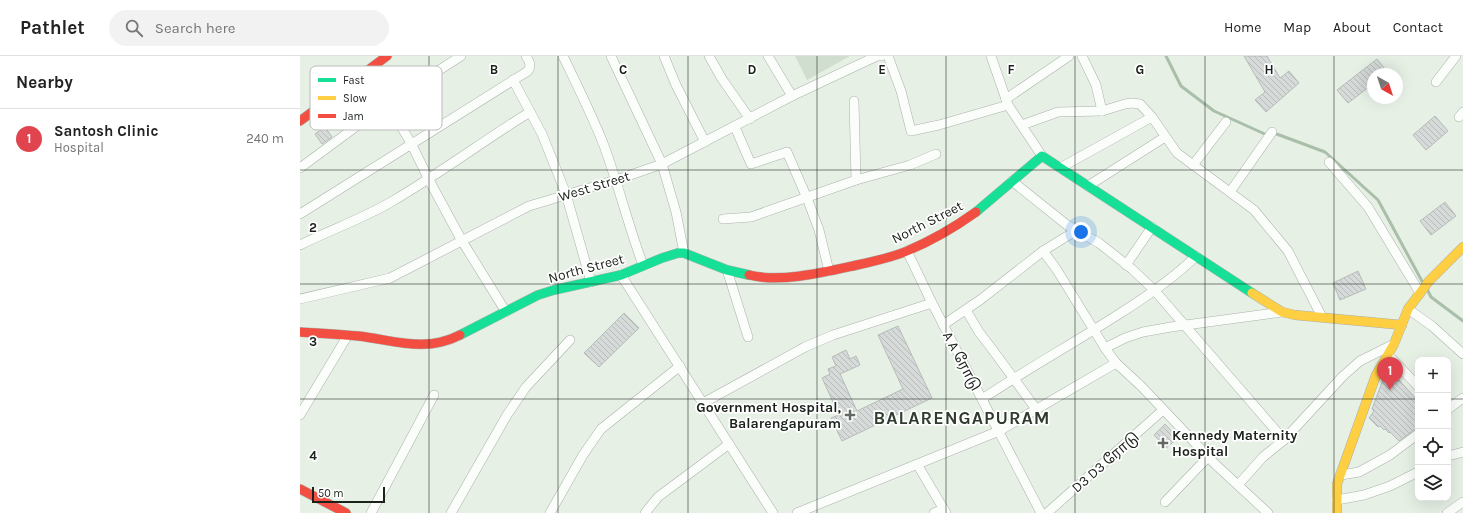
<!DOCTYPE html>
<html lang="en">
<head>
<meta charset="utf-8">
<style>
  body { margin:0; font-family:Karla,"Noto Sans Tamil",sans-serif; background:#f2f2f2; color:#222 }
  .controls { position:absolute; right:12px; bottom:12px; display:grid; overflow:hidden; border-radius:8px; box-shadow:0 4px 16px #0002 }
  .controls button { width:36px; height:36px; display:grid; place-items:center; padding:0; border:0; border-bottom:1px solid #e0e0e0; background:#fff; color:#222; font:20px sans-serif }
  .compass { position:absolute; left:1067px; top:12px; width:36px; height:36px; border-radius:50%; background:#fff; box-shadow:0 4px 16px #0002; rotate:141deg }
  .scale { position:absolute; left:12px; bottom:10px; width:73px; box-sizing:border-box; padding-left:4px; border:2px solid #1b211b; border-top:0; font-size:11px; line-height:14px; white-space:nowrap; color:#1b211b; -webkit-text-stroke:3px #fff; paint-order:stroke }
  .you { position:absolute; left:781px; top:176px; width:14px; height:14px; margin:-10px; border:3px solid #fff; border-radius:50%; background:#1a73e8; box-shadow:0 0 0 6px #1a73e833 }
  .badge { display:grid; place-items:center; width:26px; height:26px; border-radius:50%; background:#111827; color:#fff; font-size:13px; font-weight:700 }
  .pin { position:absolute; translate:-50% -33px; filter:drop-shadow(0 1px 2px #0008) }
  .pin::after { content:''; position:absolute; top:21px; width:14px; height:12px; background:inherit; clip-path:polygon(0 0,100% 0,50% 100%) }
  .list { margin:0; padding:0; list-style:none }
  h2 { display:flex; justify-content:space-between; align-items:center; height:52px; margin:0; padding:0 16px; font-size:17px }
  h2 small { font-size:13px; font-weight:400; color:#767676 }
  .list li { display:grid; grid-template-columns:26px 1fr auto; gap:12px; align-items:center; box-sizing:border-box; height:60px; padding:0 16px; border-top:1px solid #e0e0e0 }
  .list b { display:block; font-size:15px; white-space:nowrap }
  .list p { margin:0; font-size:13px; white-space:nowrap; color:#767676 }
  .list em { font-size:13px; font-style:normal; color:#767676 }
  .icon { flex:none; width:22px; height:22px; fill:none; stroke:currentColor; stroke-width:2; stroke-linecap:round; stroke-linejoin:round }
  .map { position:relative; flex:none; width:1163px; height:457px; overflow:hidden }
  header { display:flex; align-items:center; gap:24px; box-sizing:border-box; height:56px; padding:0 20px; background:#fff; border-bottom:1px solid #e0e0e0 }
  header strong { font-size:19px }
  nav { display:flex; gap:22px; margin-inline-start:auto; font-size:14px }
  .search { width:280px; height:36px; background:#f2f2f2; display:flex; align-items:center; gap:10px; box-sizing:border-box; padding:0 14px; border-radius:22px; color:#767676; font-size:15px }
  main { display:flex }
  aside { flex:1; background:#fff }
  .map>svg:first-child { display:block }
  .pitch { fill:#cfdece }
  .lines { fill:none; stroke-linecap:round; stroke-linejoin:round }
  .stream { stroke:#aabfa9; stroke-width:3 }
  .building { fill:url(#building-back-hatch); stroke:#b7bbbb }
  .street-casing { stroke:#abb2aa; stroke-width:10 }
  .fast-casing { stroke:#abb2aa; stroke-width:10 }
  .slow-casing { stroke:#abb2aa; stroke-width:10 }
  .jam-casing { stroke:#abb2aa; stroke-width:10 }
  .street { stroke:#fbfdfb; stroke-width:9 }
  .fast { stroke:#16e098; stroke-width:9 }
  .slow { stroke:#ffcf43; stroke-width:9 }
  .jam { stroke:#f24e42; stroke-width:9 }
  .grid { fill:none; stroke:#1b211b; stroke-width:1; stroke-opacity:0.55 }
  .poi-dot { fill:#626962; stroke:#fff; stroke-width:1.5 }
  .labels { text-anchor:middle; stroke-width:3.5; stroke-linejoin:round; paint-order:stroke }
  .street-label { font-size:14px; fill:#1b211b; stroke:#fff }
  .poi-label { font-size:14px; font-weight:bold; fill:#1b211b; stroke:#fff; text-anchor:end }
  .district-label { font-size:18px; font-weight:bold; letter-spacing:1px; fill:#2f3c2e; stroke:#fff }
  .key { fill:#fff; stroke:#bbbcbb; stroke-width:1 }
  .key-label { font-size:11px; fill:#1b211b }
  .grid-label { font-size:13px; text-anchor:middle; font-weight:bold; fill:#1b211b; stroke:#fff; stroke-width:3.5; stroke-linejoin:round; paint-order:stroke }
</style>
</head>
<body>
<header>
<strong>Pathlet</strong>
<div class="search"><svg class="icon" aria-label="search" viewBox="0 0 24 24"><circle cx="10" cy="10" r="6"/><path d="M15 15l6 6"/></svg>Search here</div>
<nav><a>Home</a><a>Map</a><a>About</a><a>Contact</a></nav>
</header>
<main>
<aside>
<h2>Nearby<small></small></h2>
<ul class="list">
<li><span class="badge" style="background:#e0444e">1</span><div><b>Santosh Clinic</b><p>Hospital</p></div><em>240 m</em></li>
</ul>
</aside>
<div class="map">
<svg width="1163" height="457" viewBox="0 0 1163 457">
  <defs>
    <pattern id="building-back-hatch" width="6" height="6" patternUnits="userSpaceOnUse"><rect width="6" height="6" fill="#d6dbda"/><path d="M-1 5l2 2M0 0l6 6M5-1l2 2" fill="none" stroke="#b7bcba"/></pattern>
  </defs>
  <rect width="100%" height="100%" fill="#e6f0e5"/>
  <path class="pitch" d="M495,0H550L507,24Z"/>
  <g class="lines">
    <g class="stream">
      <path d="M866,0L881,30L914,55L967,79"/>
      <path d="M974,77L1025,96L1078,144L1123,227"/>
      <path d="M1127,233L1131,241L1163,265"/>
    </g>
  </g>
  <g class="building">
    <path d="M944,0H967L980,22L989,15L999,27L966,56L955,44L965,36Z"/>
    <path d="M1077,3L1089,18H1073V28L1048,47L1037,34Z"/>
    <path d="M1135,60L1148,75L1126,94L1113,79Z"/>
    <path d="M25,71L32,81L22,88L15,78Z"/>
    <path d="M1145,146L1156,160L1131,179L1120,165Z"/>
    <path d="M1058,215L1066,233L1040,244L1033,227Z"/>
    <path d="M324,257L339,272L299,311L284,297Z"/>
    <path d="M598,270L632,342L542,385L531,362L539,359L522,322L530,318L528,313L536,310L532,301L546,294L550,303L556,300L560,309L540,318L557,355L603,333L578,279Z"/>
    <path d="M1084,321L1092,330L1099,324L1118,345V371L1099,385L1090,376L1089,377L1085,373L1084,374L1080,370L1078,371L1069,362L1074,355L1072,353Z"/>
    <path d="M865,368L878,382L866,392L854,379Z"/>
  </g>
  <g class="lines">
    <g class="street-casing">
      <g id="street">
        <path d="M263,0C277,29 291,57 303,87C318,127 328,169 343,209"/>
        <path d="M311,0L362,108L376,156L384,197"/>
        <path d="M364,0L376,29L405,86"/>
        <path d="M409,0L422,23L450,63"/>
        <path d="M468,0L492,40"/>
        <path d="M588,0L601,35L611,75L639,69L708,49"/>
        <path d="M691,0L708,49L742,100"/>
        <path d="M782,0L796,29L802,55"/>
        <path d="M67,14L111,87L129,124L162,185L206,256"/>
        <path d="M213,24L242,78L266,138L291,226"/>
        <path d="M1136,26L1156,0"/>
        <path d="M706,43L769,0"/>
        <path d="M554,45L556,124"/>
        <path d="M1159,61L1163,56"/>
        <path d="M722,69L758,56L802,55L825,48L832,47L840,48L852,61L877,97L954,154L988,195L1022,261"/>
        <path d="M435,71L451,108L487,96L507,142L519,174L529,215"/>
        <path d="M1029,106L1068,151L1120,237"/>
        <path d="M893,109L926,66"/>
        <path d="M0,112L88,47L161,0"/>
        <path d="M760,112L852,61"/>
        <path d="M712,125L767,169L799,187L832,213L855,235L984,384L963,401L938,429"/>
        <path d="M788,130L865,81"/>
        <path d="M930,136L972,76"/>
        <path d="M0,158L228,15C232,9 229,5 226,0"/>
        <path d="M423,163L451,161L556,124L610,109L636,98"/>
        <path d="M0,189C30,174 62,163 91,146C139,118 183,85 230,56"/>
        <path d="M607,195L632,247L741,457"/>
        <path d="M743,195L757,214L805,292L816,307L841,330L915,408L968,457"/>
        <path d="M826,209L852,171"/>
        <path d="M427,214L448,281"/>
        <path d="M321,219L473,457"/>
        <path d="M0,243L90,222L229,150L316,124L362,108L492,40L577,0H581"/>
        <path d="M1108,253L1132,270L1163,298"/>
        <path d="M666,254L679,276L695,297L736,353"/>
        <path d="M643,269L680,244L743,195L777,174"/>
        <path d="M805,292L825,282L843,276L871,271L982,256"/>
        <path d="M1088,299L1118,330"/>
        <path d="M682,343C727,313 774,287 819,258C846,241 873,223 896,200"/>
        <path d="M403,347L505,291L533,279L632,247"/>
        <path d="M1148,353L1163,342"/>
        <path d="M0,359L48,279"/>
        <path d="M984,384L1043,320L1060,305L1094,288"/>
        <path d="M1148,400L1163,396"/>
        <path d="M617,408L646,457"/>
        <path d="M1041,419L1059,416L1090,399L1118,378"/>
        <path d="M1037,444L1064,439L1090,430L1118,416"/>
        <path d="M865,446L908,401"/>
        <path d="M71,457L134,339"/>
        <path d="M151,457L207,359L226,331L270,284"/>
        <path d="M250,457L283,399L301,373L380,310"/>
        <path d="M345,457L358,441L429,388"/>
        <path d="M497,457L699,375L816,307"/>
        <path d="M634,457L644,453"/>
        <path d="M747,457L863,354"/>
        <path d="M1147,457L1163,446"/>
      </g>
    </g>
    <g class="fast-casing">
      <g id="fast">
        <path d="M676,156L742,100L952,237"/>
        <path d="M160,279L238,239L254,234L321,219L362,202L378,197H384L427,214L449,219"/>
      </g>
    </g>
    <g class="slow-casing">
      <g id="slow">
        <path d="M952,237L982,256L995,259L1102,269"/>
        <path d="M1037,457V428L1076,319L1094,288L1108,253L1129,225L1163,191"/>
      </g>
    </g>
    <g class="jam-casing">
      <g id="jam">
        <path d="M0,65L87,0"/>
        <path d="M449,219C481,227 525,216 557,209C574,205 591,202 607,195C631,185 655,171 676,156"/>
        <path d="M0,276C19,277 39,278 58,280C94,284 125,297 160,279"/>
        <path d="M0,433L46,457"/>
      </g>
    </g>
    <use href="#street" class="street"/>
    <use href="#fast" class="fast"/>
    <use href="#slow" class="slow"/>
    <use href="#jam" class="jam"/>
  </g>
  <path class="grid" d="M129,0V457M258,0V457M388,0V457M517,0V457M646,0V457M775,0V457M905,0V457M1034,0V457M0,114H1163M0,228H1163M0,343H1118M1148,343H1163"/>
  <g class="poi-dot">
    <path d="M548 353h4v4h4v4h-4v4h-4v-4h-4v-4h4z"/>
    <path d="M861 381h4v4h4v4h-4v4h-4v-4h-4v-4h4z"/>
  </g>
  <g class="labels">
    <g class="street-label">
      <text transform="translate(294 130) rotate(-17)" y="5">West Street</text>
      <text transform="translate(627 166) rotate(-27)" y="5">North Street</text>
      <text transform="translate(286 212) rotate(-15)" y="5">North Street</text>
      <text transform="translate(662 305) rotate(62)" y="5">A A ரோடு</text>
      <text transform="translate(805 406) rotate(-41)" y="5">D3 D3 ரோடு</text>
    </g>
    <g class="poi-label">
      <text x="541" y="356">Government Hospital,<tspan x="541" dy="16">Balarengapuram</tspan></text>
      <text x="872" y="384" text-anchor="start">Kennedy Maternity<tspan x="872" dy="16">Hospital</tspan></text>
    </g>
    <g class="district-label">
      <text x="662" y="368">BALARENGAPURAM</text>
    </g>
  </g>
  <rect x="10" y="10" width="132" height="64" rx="6" class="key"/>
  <rect x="18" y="22" width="18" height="4" fill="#16e098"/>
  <rect x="18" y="40" width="18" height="4" fill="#ffcf43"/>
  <rect x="18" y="58" width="18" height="4" fill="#f24e42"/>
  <g class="key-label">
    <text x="43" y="28">Fast</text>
    <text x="43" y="46">Slow</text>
    <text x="43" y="64">Jam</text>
  </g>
  <g class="grid-label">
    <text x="194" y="18">B</text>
    <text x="323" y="18">C</text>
    <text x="452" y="18">D</text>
    <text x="582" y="18">E</text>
    <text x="711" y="18">F</text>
    <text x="840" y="18">G</text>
    <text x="969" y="18">H</text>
    <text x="13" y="176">2</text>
    <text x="13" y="290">3</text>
    <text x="13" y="404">4</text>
  </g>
</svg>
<div class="controls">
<button>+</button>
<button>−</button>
<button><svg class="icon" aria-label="locate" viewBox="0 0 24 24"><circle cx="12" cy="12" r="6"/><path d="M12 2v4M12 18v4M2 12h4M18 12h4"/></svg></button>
<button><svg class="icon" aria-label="layers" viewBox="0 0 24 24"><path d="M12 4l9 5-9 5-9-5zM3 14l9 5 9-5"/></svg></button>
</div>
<svg class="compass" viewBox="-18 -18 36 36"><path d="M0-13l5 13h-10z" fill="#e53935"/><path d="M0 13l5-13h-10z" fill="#767676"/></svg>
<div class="scale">50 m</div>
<div class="you"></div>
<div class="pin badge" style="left:1090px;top:334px;background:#e0444e">1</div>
</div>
</main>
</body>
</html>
